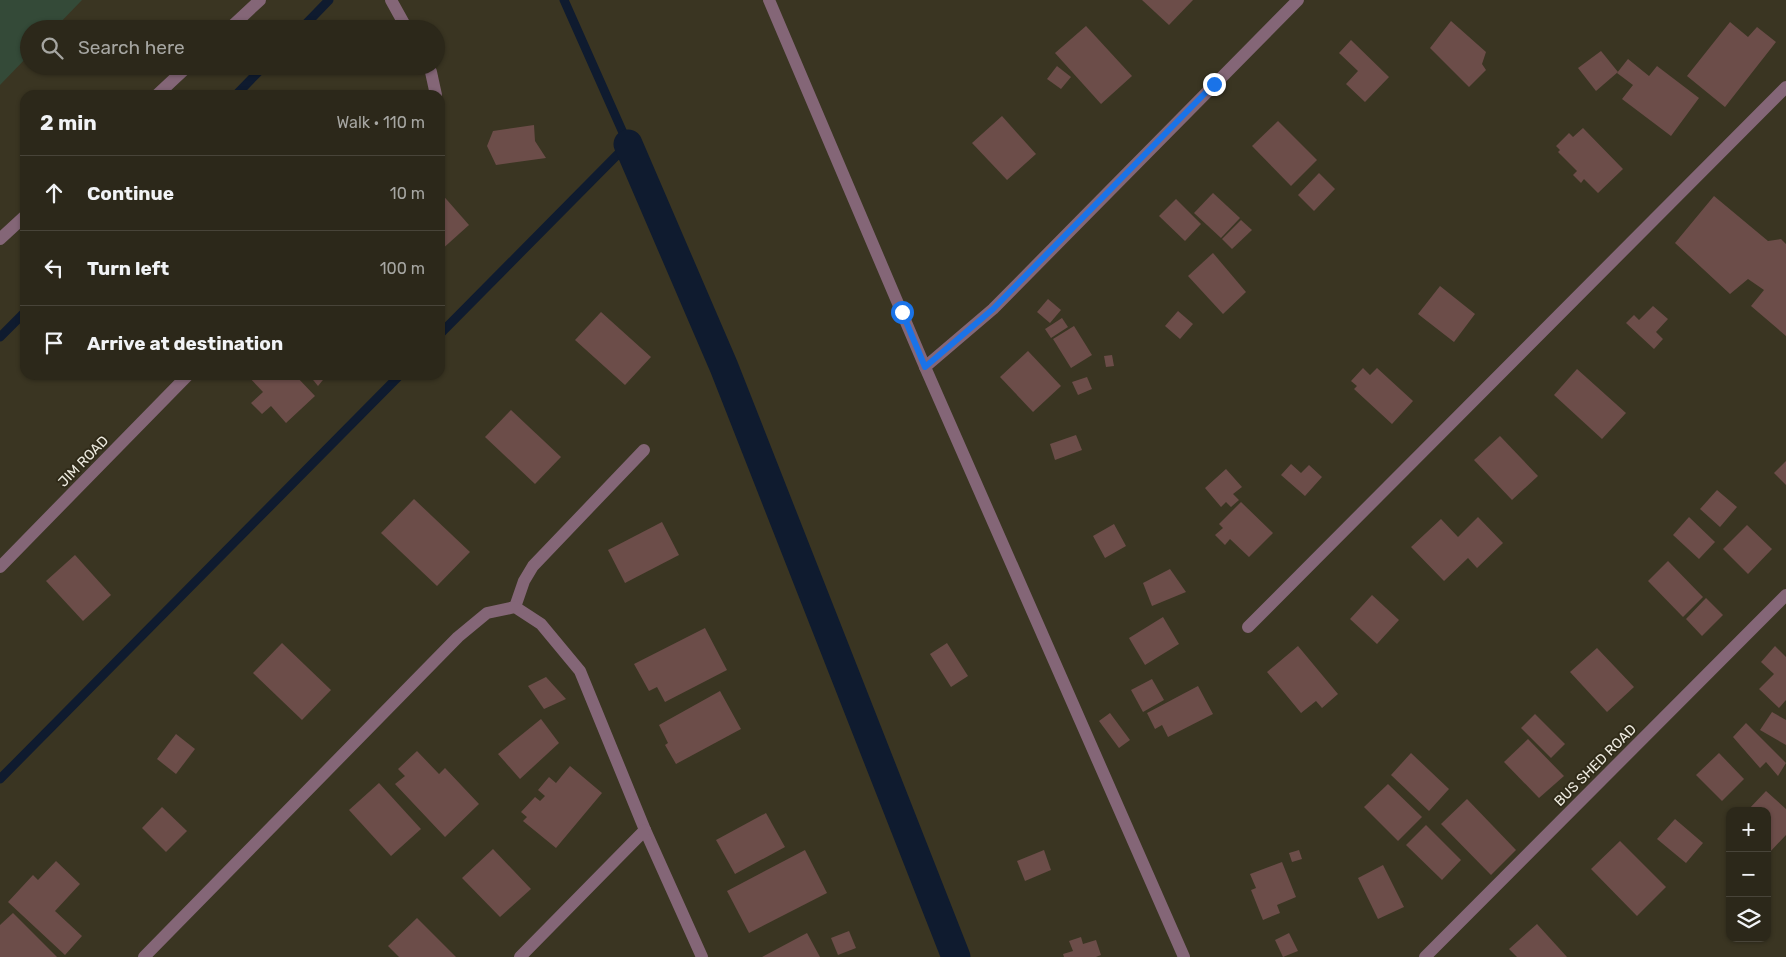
<!DOCTYPE html>
<html lang="en">
<head>
<meta charset="utf-8">
<style>
  body { margin:0; font-family:Rubik,sans-serif; background:#383427; color:#f1f3f6 }
  .controls { position:absolute; right:15px; bottom:15px; display:grid; overflow:hidden; border-radius:10px; box-shadow:0 1px 4px #0004 }
  .controls button { width:45px; height:45px; display:grid; place-items:center; padding:0; border:0; border-bottom:1px solid #484439; background:#2c281a; color:#f1f3f6; font:25px sans-serif }
  .stop { position:absolute; width:15px; height:15px; margin:-11px; border:4px solid #1a73e8; border-radius:50%; background:#fff }
  .stop.end { background:#1a73e8; border-color:#fff; box-shadow:0 1px 5px #0008 }
  .list { margin:0; padding:0; list-style:none }
  h2 { display:flex; justify-content:space-between; align-items:center; height:65px; margin:0; padding:0 20px; font-size:21px }
  h2 small { font-size:16px; font-weight:400; color:#a6a6a2 }
  .list li { display:grid; grid-template-columns:32px 1fr auto; gap:15px; align-items:center; box-sizing:border-box; height:75px; padding:0 20px; border-top:1px solid #484439 }
  .list b { display:block; font-size:19px; white-space:nowrap }
  .list em { font-size:16px; font-style:normal; color:#a6a6a2 }
  .icon { flex:none; width:28px; height:28px; fill:none; stroke:currentColor; stroke-width:2; stroke-linecap:round; stroke-linejoin:round }
  .map { position:relative; flex:none; width:1786px; height:957px; overflow:hidden }
  .search { position:absolute; background:#2c281a; box-shadow:0 1px 4px #0004; left:20px; top:20px; width:425px; height:55px; display:flex; align-items:center; gap:12px; box-sizing:border-box; padding:0 18px; border-radius:28px; color:#a6a6a2; font-size:19px }
  .panel { position:absolute; background:#2c281a; box-shadow:0 1px 4px #0004; left:20px; top:90px; width:425px; height:290px; border-radius:15px }
  .map>svg:first-child { display:block }
  .green { fill:#344a38 }
  .lines { fill:none; stroke-linecap:round; stroke-linejoin:round }
  .stream { stroke:#0f1b2f; stroke-width:9 }
  .canal { stroke:#0f1b2f; stroke-width:29 }
  .building { fill:#6c4d49 }
  .lane { stroke:#846677; stroke-width:12 }
  .street { stroke:#846677; stroke-width:12 }
  .route { stroke:#1a73e8; stroke-width:6 }
  .labels { text-anchor:middle; stroke-width:4; stroke-linejoin:round; paint-order:stroke }
  .street-label { font-size:14px; fill:#eeebe0; stroke:#302b19 }
</style>
</head>
<body>
<div class="map">
<svg width="1786" height="957" viewBox="0 0 1786 957">
  <rect width="100%" height="100%" fill="#3a3522"/>
  <path class="green" d="M0,0H82L54,29H29V55L0,85Z"/>
  <g class="lines">
    <g class="stream">
      <path d="M301,29L329,0"/>
      <path d="M236,95L264,66"/>
      <path d="M440,334L628,144L564,0"/>
      <path d="M0,337L25,312"/>
      <path d="M0,779L400,375"/>
    </g>
    <path class="canal" d="M628,144L724,367L956,957"/>
  </g>
  <g class="building">
    <path d="M1142,0H1193L1169,25Z"/>
    <path d="M1451,21L1486,52L1482,64L1486,70L1469,87L1430,48Z"/>
    <path d="M1730,22L1748,37L1757,27L1776,42L1725,107L1687,76Z"/>
    <path d="M1086,26L1132,76L1101,104L1055,53Z"/>
    <path d="M1351,40L1389,77L1365,102L1346,84L1358,71L1339,53Z"/>
    <path d="M1601,51L1618,72L1596,91L1578,68Z"/>
    <path d="M1628,59L1649,76L1657,66L1699,98L1671,136L1622,99L1633,85L1617,73Z"/>
    <path d="M1057,66L1071,77L1061,89L1047,79Z"/>
    <path d="M1002,116L1036,154L1007,180L972,143Z"/>
    <path d="M1278,121L1317,160L1291,186L1252,146Z"/>
    <path d="M534,125L535,141L546,158L496,165L487,146L493,131Z"/>
    <path d="M1583,128L1623,169L1598,193L1584,179L1581,183L1573,175L1577,171L1558,152L1560,150L1556,146L1569,133L1573,137Z"/>
    <path d="M1319,173L1335,189L1314,211L1298,195Z"/>
    <path d="M440,192L469,225L440,251Z"/>
    <path d="M1213,193L1240,218L1221,238L1194,213Z"/>
    <path d="M1714,196L1768,241L1781,239L1786,244V336L1751,306L1764,290L1748,279L1730,294L1675,243Z"/>
    <path d="M1176,199L1201,224L1185,241L1159,216Z"/>
    <path d="M1241,220L1252,230L1232,249L1222,239Z"/>
    <path d="M1213,253L1246,292L1223,314L1188,276Z"/>
    <path d="M1440,286L1475,314L1454,342L1418,314Z"/>
    <path d="M1048,299L1061,310L1050,323L1037,312Z"/>
    <path d="M1653,306L1668,319L1656,332L1663,339L1654,349L1626,323L1634,315L1639,320Z"/>
    <path d="M1178,311L1193,324L1180,339L1165,326Z"/>
    <path d="M601,312L651,357L625,385L575,340Z"/>
    <path d="M1062,318L1068,327L1051,338L1045,329Z"/>
    <path d="M1074,326L1092,355L1071,368L1053,339Z"/>
    <path d="M1028,351L1061,386L1033,412L1000,377Z"/>
    <path d="M1112,355L1114,366L1106,367L1104,356Z"/>
    <path d="M1363,368L1370,375L1377,368L1413,401L1392,424L1354,389L1357,386L1351,381Z"/>
    <path d="M1577,369L1626,413L1602,439L1554,395Z"/>
    <path d="M247,375H295L315,396L286,423L271,406L262,414L251,403L263,392Z"/>
    <path d="M309,375H327L318,386Z"/>
    <path d="M1087,377L1092,389L1078,395L1072,382Z"/>
    <path d="M511,410L561,457L535,484L485,437Z"/>
    <path d="M1076,435L1082,450L1055,460L1050,444Z"/>
    <path d="M1500,436L1538,476L1512,500L1474,460Z"/>
    <path d="M1786,461V485L1774,473Z"/>
    <path d="M1291,464L1301,473L1309,465L1322,477L1305,496L1281,475Z"/>
    <path d="M1226,469L1242,487L1233,494L1239,500L1231,507L1226,502L1221,507L1205,488Z"/>
    <path d="M1717,490L1737,507L1720,527L1700,509Z"/>
    <path d="M414,499L470,552L437,586L381,533Z"/>
    <path d="M1241,502L1273,533L1249,557L1230,539L1225,545L1215,535L1223,528L1219,524Z"/>
    <path d="M1478,517L1503,543L1477,568L1468,558L1444,581L1411,547L1441,519L1458,537Z"/>
    <path d="M1689,517L1715,542L1699,559L1673,535Z"/>
    <path d="M662,522L679,555L625,583L608,550Z"/>
    <path d="M1114,524L1126,546L1105,558L1093,536Z"/>
    <path d="M1747,525L1772,549L1748,574L1723,549Z"/>
    <path d="M75,555L111,595L83,621L46,581Z"/>
    <path d="M1668,561L1703,597L1683,617L1648,581Z"/>
    <path d="M1170,569L1186,592L1152,606L1143,583Z"/>
    <path d="M1372,595L1399,620L1377,644L1350,619Z"/>
    <path d="M1706,598L1723,615L1702,636L1686,619Z"/>
    <path d="M1163,617L1179,644L1145,665L1129,638Z"/>
    <path d="M705,628L727,670L665,702L657,687L649,691L634,664Z"/>
    <path d="M282,643L331,690L302,720L253,673Z"/>
    <path d="M947,643L968,676L951,687L930,654Z"/>
    <path d="M1298,646L1338,694L1322,708L1316,701L1301,713L1267,672Z"/>
    <path d="M1775,646L1786,657V700L1779,708L1759,689L1774,674L1761,662Z"/>
    <path d="M1597,648L1634,687L1607,712L1570,672Z"/>
    <path d="M546,677L566,699L544,709L528,686Z"/>
    <path d="M1152,679L1164,700L1143,712L1131,690Z"/>
    <path d="M1198,686L1213,714L1168,737L1162,725L1155,729L1147,713Z"/>
    <path d="M720,691L741,729L676,764L665,745L668,743L659,725Z"/>
    <path d="M1772,712L1786,720V745L1760,730Z"/>
    <path d="M1110,713L1130,740L1119,748L1099,721Z"/>
    <path d="M1535,714L1565,744L1551,758L1521,728Z"/>
    <path d="M541,719L559,743L520,779L498,754Z"/>
    <path d="M1746,723L1786,763L1778,776L1766,762L1760,768L1733,737Z"/>
    <path d="M176,734L195,749L176,774L157,759Z"/>
    <path d="M1528,739L1564,776L1539,798L1504,762Z"/>
    <path d="M417,751L439,774L445,768L479,804L445,837L395,784L405,776L398,769Z"/>
    <path d="M1411,753L1449,789L1429,811L1391,775Z"/>
    <path d="M1719,753L1744,779L1722,801L1696,775Z"/>
    <path d="M570,766L602,793L556,848L523,821L527,817L521,812L535,797L540,801L545,796L538,790L549,777L556,783Z"/>
    <path d="M379,783L421,829L391,856L349,810Z"/>
    <path d="M1388,784L1422,817L1398,841L1364,807Z"/>
    <path d="M1766,791L1786,809V835L1769,853L1767,851V811H1747Z"/>
    <path d="M1467,799L1516,850L1491,875L1441,824Z"/>
    <path d="M162,807L187,831L166,852L142,828Z"/>
    <path d="M766,813L785,847L735,874L716,840Z"/>
    <path d="M1675,819L1703,843L1686,863L1657,839Z"/>
    <path d="M1426,825L1461,860L1442,880L1406,845Z"/>
    <path d="M1620,841L1666,887L1637,916L1591,869Z"/>
    <path d="M493,849L531,889L500,917L462,878Z"/>
    <path d="M805,850L827,893L749,933L727,891Z"/>
    <path d="M1044,850L1051,870L1025,881L1017,861Z"/>
    <path d="M1299,850L1302,859L1292,862L1289,853Z"/>
    <path d="M56,861L80,884L55,911L82,936L65,955L8,902L33,875L38,880Z"/>
    <path d="M1282,862L1296,897L1277,905L1280,913L1263,920L1251,890L1256,888L1250,874Z"/>
    <path d="M1383,865L1404,907L1378,919L1358,878Z"/>
    <path d="M13,913L57,957H0V925Z"/>
    <path d="M417,918L456,957H399L388,946Z"/>
    <path d="M1537,924L1567,957H1517L1509,949Z"/>
    <path d="M849,931L856,948L838,955L831,938Z"/>
    <path d="M807,933L820,957H762Z"/>
    <path d="M1289,933L1298,951L1283,957L1275,940Z"/>
    <path d="M1081,937L1083,944L1096,940L1101,955L1096,957H1064L1063,954L1073,951L1069,941Z"/>
  </g>
  <g class="lines">
    <path class="lane" d="M515,607L524,581L533,566L644,450"/>
    <g class="street">
      <path d="M391,0L407,29"/>
      <path d="M769,0L925,367L1184,957"/>
      <path d="M229,29L260,0"/>
      <path d="M428,66L431,72L436,95"/>
      <path d="M157,95L188,66"/>
      <path d="M0,239L25,216"/>
      <path d="M925,367L993,309L1298,0"/>
      <path d="M0,567L188,375"/>
      <path d="M1248,627L1786,87"/>
      <path d="M144,957L458,637L487,613L515,607L541,624L580,671L645,830L702,957"/>
      <path d="M520,957L645,830"/>
      <path d="M1425,957L1786,595"/>
    </g>
  </g>
  <g class="lines">
    <path class="route" d="M902,312L925,367L993,309L1214,84"/>
  </g>
  <g class="labels">
    <g class="street-label">
      <text transform="translate(83 461) rotate(-46)" y="5">JIM ROAD</text>
      <text transform="translate(1595 765) rotate(-45)" y="5">BUS SHED ROAD</text>
    </g>
  </g>
</svg>
<div class="controls">
<button>+</button>
<button>−</button>
<button><svg class="icon" aria-label="layers" viewBox="0 0 24 24"><path d="M12 4l9 5-9 5-9-5zM3 14l9 5 9-5"/></svg></button>
</div>
<div class="stop" style="left:902px;top:312px"></div>
<div class="stop end" style="left:1214px;top:84px"></div>
<div class="search"><svg class="icon" aria-label="search" viewBox="0 0 24 24"><circle cx="10" cy="10" r="6"/><path d="M15 15l6 6"/></svg>Search here</div>
<section class="panel">
<h2>2 min<small>Walk · 110 m</small></h2>
<ul class="list">
<li><svg class="icon" aria-label="ahead" viewBox="0 0 24 24"><path d="M12 20V5M6 11l6-6 6 6"/></svg><div><b>Continue</b></div><em>10 m</em></li>
<li><svg class="icon" aria-label="left" viewBox="0 0 24 24"><path d="M17 20v-9H6M10 6l-5 5 5 5"/></svg><div><b>Turn left</b></div><em>100 m</em></li>
<li><svg class="icon" aria-label="arrive" viewBox="0 0 24 24"><path d="M6 21V4h12l-3 4 3 4H6"/></svg><div><b>Arrive at destination</b></div></li>
</ul>
</section>
</div>
</body>
</html>
